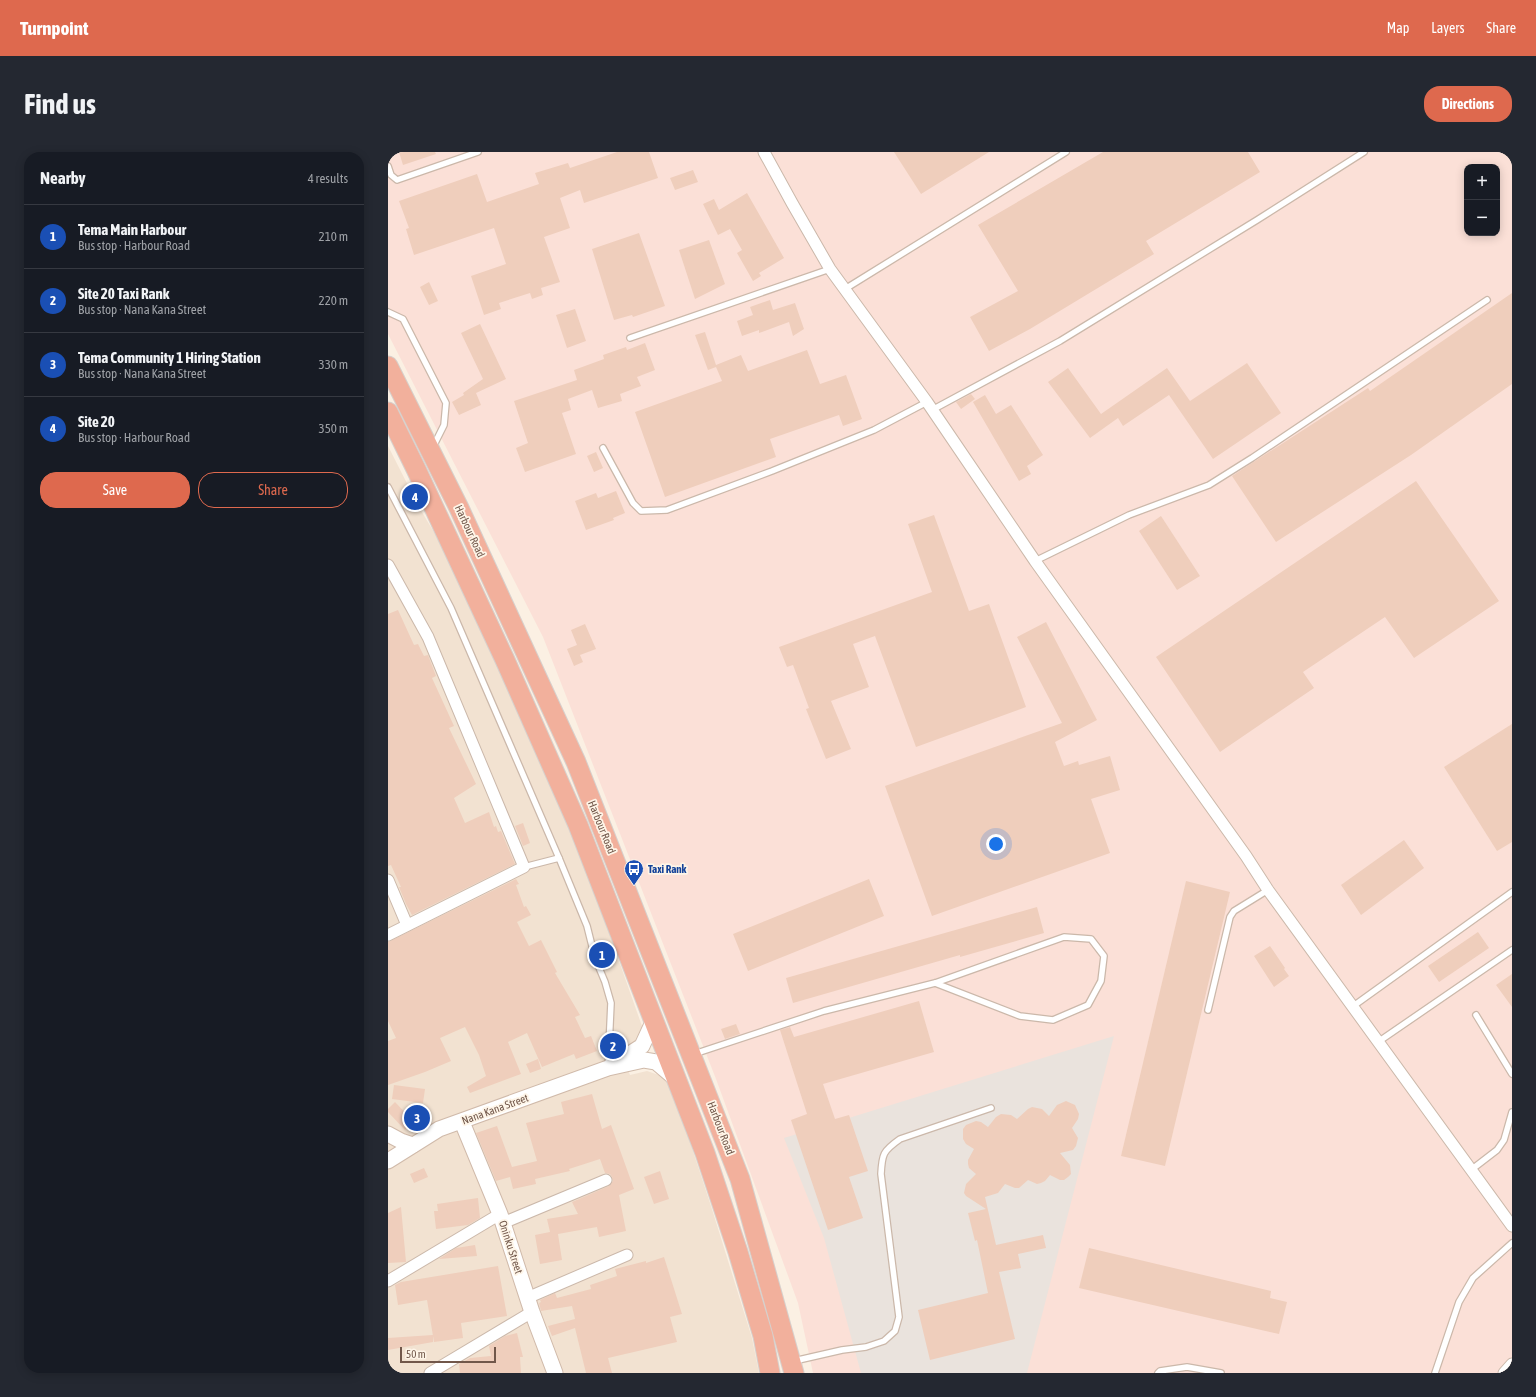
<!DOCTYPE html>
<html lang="en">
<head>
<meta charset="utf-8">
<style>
  body { margin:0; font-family:"Asap Condensed",sans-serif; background:#242831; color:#f1f3f6 }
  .controls { position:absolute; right:12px; top:12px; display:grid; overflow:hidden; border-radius:8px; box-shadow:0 2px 10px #0003 }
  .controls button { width:36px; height:36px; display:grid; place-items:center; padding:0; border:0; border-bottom:1px solid #363941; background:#171b24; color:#f1f3f6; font:20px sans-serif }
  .scale { position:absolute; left:12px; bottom:10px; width:96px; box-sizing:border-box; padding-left:4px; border:2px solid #71574a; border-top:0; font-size:11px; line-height:14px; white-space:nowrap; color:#71574a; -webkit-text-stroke:3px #fef5e8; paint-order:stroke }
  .you { position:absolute; left:608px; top:692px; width:14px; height:14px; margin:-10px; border:3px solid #fff; border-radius:50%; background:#1a73e8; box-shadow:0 0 0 6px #1a73e833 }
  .badge { display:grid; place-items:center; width:26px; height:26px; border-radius:50%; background:#de694e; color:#fff; font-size:13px; font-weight:700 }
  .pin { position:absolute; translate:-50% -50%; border:2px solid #fff; box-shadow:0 1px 4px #0006 }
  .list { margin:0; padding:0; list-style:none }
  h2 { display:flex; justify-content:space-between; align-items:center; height:52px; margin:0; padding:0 16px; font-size:17px }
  h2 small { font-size:13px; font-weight:400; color:#9ea1a6 }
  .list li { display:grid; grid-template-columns:26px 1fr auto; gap:12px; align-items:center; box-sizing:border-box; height:64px; padding:0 16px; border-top:1px solid #363941 }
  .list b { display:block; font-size:15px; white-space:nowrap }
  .list p { margin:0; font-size:13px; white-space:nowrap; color:#9ea1a6 }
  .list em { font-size:13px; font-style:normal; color:#9ea1a6 }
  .actions { display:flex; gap:8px; padding:12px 16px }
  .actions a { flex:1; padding:9px 0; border:1px solid #de694e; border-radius:16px; text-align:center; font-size:14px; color:#de694e }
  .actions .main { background:#de694e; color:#fff }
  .map { position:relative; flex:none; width:1124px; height:1221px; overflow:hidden; border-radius:16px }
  header { display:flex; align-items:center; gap:24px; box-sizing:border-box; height:56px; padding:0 20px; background:#de694e; color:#fff }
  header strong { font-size:19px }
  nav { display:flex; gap:22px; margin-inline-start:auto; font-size:14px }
  .intro { display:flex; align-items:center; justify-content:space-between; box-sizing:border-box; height:96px; padding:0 24px }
  h1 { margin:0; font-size:28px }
  .button { padding:10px 18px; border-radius:16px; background:#de694e; color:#fff; font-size:14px; font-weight:700 }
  main { display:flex; gap:24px; padding:0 24px }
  aside { flex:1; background:#171b24; border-radius:16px; box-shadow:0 2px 10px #0003 }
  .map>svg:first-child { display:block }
  .residential { fill:#f2e2d1 }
  .commercial { fill:#fbe0d7; fill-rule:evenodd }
  .industrial { fill:#eae3dd }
  .building { fill:#efcebc }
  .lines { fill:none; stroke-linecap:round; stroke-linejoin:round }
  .lane-casing { stroke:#cbb8aa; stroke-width:8 }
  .street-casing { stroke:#cbb8aa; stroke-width:13 }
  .secondary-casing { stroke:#d0baaa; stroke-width:17 }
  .highway-casing { stroke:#d7d0cc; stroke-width:21 }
  .lane { stroke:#fff; stroke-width:5.5 }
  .street { stroke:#fff; stroke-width:11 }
  .secondary { stroke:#fff; stroke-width:15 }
  .highway { stroke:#f2b09c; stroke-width:19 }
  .labels { text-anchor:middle; stroke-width:3.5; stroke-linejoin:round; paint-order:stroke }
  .street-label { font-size:11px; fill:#71574a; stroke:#fef5e8 }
  .transit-label { font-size:11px; font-weight:bold; fill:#164399; stroke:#fef5e8; text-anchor:start }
</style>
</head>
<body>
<header>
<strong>Turnpoint</strong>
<nav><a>Map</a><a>Layers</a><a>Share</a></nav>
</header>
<div class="intro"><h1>Find us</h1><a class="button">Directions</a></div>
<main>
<aside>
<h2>Nearby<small>4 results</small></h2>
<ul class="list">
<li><span class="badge" style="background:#1a4fb4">1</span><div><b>Tema Main Harbour</b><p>Bus stop · Harbour Road</p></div><em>210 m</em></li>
<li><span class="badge" style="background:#1a4fb4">2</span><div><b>Site 20 Taxi Rank</b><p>Bus stop · Nana Kana Street</p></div><em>220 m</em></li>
<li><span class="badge" style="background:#1a4fb4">3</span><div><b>Tema Community 1 Hiring Station</b><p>Bus stop · Nana Kana Street</p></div><em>330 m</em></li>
<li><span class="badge" style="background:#1a4fb4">4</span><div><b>Site 20</b><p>Bus stop · Harbour Road</p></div><em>350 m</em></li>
</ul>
<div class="actions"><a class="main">Save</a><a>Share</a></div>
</aside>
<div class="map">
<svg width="1124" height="1221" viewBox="0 0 1124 1221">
  <rect width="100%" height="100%" fill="#fbf0e3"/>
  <path class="residential" d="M0,294L32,357L58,400L155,602L207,741L255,877L248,892L233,902L242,923L259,919L277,925L286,941L323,1054L364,1186L371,1221H0Z"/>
  <path class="commercial" d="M0,0H1124V1221H425L410,1151L328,927L155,485L0,182ZM1079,15H1109V81H1079Z"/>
  <path class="industrial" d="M726,884L639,1221H473L436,1086L396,986Z"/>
  <g class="building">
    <path d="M11,0H47L48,2L15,13Z"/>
    <path d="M229,0H261L270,26L196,51L192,38L172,46L182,76L156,85L172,130L153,136L155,143L144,147L142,141L111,151L113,157L96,163L83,124L118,112L106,76L26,103L18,77L21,76L11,49L89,22L99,50L151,32L147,21L180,11L182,16Z"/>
    <path d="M506,0H601L533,42Z"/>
    <path d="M715,0H860L872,20L758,89L766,102L642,177L601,199L582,165L630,139L590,73Z"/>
    <path d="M305,18L310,30L287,38L282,26Z"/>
    <path d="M359,41L396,106L371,121L373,124L365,129L349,101L354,98L342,77L330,83L315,52L326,47L331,58Z"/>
    <path d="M251,81L277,154L245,165L244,163L226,168L204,97Z"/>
    <path d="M321,88L337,132L307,147L291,98Z"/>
    <path d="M41,130L50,149L41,153L32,135Z"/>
    <path d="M1124,141V232L1023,303L888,390L844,324L980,236L982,239Z"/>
    <path d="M382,148L385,158L407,151L416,177L405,184L401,170L371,181V178L354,184L349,169L365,163L362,155Z"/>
    <path d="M187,157L198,189L179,196L168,163Z"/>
    <path d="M92,172L118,227L88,241L93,253L71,263L64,250L76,243L75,241L95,227L73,181Z"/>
    <path d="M317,180L328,213L353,203L360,219L419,198L432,232L458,223L474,267L455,274L451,263L382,287L388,305L277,345L247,260L334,229L328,215L320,218L307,183Z"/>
    <path d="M257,191L267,218L249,225L253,234L232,242L234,249L210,256L204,238L180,247L183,258L174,261L188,302L137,320L128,296L140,291L126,249L189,228L186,218L216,207L215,203L238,195L239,198Z"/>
    <path d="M859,211L893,261L825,307L781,243L735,274L730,266L702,286L660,230L680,216L713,262L779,216L802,249Z"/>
    <path d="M583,242L587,247L573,257L568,250Z"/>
    <path d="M597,243L608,262L623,253L655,303L639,314L643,322L631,329L585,250Z"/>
    <path d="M208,300L215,316L206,320L199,304Z"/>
    <path d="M1028,329L1111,449L1026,506L997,465L915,520L926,536L832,600L768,505Z"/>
    <path d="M228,339L237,361L225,366L226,368L198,378L187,349L208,341L210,346Z"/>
    <path d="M546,363L581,459L601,452L638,555L528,595L487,484L465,492L481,535L443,549L463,597L438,607L418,557L421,556L405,513L399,515L391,495L544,440L520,372Z"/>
    <path d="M773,364L812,424L789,438L751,379Z"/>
    <path d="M10,458L26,493L30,492L36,504L40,503L48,524L44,526L66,574L61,576L88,632L66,646L77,671L101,660L106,675L108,674L110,680L113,679L127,712L24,763L18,752L11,735H13L3,713L0,714V462Z"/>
    <path d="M658,470L709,568L667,590L676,614L690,609L691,613L722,604L732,638L703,647L722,701L544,764L497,634L674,571L629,485Z"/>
    <path d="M197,472L208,497L192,503L195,510L186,514L179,497L189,493L183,478Z"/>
    <path d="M1124,572V690L1109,699L1056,615Z"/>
    <path d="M135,671L142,691L135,694L127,674Z"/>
    <path d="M1016,688L1036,716L973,763L953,733Z"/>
    <path d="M128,727L131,732L128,733L136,755L138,754L143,763L129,770L141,794L153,788L169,820L167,821L192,863L187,865L197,886L203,884L209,899L188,907L186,902L154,915L139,881L120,890L133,922L82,941L79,935L98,924L91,903L77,875L52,886L63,909L37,920L0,933V889L8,886L0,869V790Z"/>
    <path d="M481,727L496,764L360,819L345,782Z"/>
    <path d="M798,729L842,740L777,1014L733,1004Z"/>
    <path d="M649,755L656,781L572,805V803L405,851L398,826Z"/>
    <path d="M1090,780L1101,796L1051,830L1040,814Z"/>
    <path d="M882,794L897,816L896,817L901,824L886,835L866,804Z"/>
    <path d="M1124,822V855L1108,833Z"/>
    <path d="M531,849L546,900L435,932L447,967L461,963L480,1019L461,1025L475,1066L440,1078L403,968L419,962L392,878L402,875L406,885Z"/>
    <path d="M348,872L352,882L337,887L333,877Z"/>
    <path d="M150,907L153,917L142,921L138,912Z"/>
    <path d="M6,933L37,937L35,951L4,947Z"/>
    <path d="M204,942L214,977L223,973L246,1037L231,1043L238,1079L211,1085L209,1075L170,1082L174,1108L152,1112L147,1083L162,1080L159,1067L190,1062L184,1050L221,1034L225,1029L224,1025L222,1022L217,1021L212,1007L181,1017L182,1019L147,1027L148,1032L125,1037L122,1025L108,1029L88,981L109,974L124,1015L149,1009L138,971L176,962L173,950Z"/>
    <path d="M678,949L687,953L691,962L690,967L684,976L690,986L688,994L685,998L672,1001L682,1013L683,1022L680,1025L676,1028H672L662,1023L657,1029L653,1031L649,1032L640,1028L631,1036H627L617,1032L610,1041L597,1045L608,1093L655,1083L658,1096L630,1102L633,1116L611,1120L627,1187L542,1208L530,1158L600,1141L589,1088L587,1089L580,1061L598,1057L578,1044L576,1041L578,1032L588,1022L581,1016L580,1012V1008L586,997L578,992L575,987V977L578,973L588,969L593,970L600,975L608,965L613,962L623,963L629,967L640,957L644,955L654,957L661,964L669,953Z"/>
    <path d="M7,950L26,970L17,978L0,960V957Z"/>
    <path d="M36,1016L40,1025L26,1031L22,1022Z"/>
    <path d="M272,1019L281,1047L266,1052L256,1025Z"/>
    <path d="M90,1046L92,1066L80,1073L48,1077L46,1059H50L49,1052Z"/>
    <path d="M13,1055L18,1110L0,1111V1061Z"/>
    <path d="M87,1093L89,1104L51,1107L68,1096Z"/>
    <path d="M701,1096L883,1139L882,1146L899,1150L891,1182L691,1136Z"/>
    <path d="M276,1105L294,1162L282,1165L289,1190L220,1206L224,1221H198L187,1176L164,1184L160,1174L187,1167L184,1154L153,1159L151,1151L153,1150L152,1148L167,1141L169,1146L203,1137L202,1133L229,1124L227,1117L258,1109V1111Z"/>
    <path d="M110,1114L119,1164L73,1171L75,1186L46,1190L39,1148L10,1153L7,1133L13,1130Z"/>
    <path d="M129,1181L135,1205H132L133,1221H72L71,1212L82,1206L103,1204L101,1194L117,1184Z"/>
    <path d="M45,1183V1190L0,1198V1186Z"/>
  </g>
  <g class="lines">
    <g class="lane-casing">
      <g id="lane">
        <path d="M0,14L3,23L9,28L90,0"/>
        <path d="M457,137L678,0"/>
        <path d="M0,160L15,167L58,251L56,273L45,295"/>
        <path d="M242,186L442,117"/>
        <path d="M544,258L672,189L869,68L976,0"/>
        <path d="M215,296L245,351L253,359L279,358L384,319L486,278L539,250"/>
        <path d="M0,335L63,456L171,706"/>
        <path d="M647,409L741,363L821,333L864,306L1099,148"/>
        <path d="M136,715L171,706L199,774L207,806L217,830L223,851L220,916"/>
        <path d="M964,855L1124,740"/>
        <path d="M820,858L842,765L846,759L880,738"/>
        <path d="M1088,863L1124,922"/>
        <path d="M990,890L1124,798"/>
        <path d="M306,902L436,859L547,831L676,785L703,787L716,804L713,829L700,853L665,868L632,864L547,831"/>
        <path d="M1083,1018L1109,998L1116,988L1124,960"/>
        <path d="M406,1209L454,1198L478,1195L496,1189L507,1179L511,1165L493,1022C494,1002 495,999 512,987L603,956"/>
        <path d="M770,1221L772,1219L799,1215L833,1221"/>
        <path d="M1047,1221L1071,1150L1085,1126L1124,1091"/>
      </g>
    </g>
    <g class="street-casing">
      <g id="street">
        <path d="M376,0L404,51L442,117L539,250L647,409L858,704L880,738L1124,1074"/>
        <path d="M0,413L40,485L136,715L0,783"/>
        <path d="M0,728L19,773"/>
        <path d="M115,1071L218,1028"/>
        <path d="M0,1129L112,1062"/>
        <path d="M139,1146L239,1103"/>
        <path d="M42,1221L144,1160"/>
        <path d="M1116,1221L1124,1212"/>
      </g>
    </g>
    <g class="secondary-casing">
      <g id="secondary">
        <path d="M229,910L254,894L266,868"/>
        <path d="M74,970L112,1062L144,1160L167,1221"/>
        <path d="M0,982L13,989L25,993"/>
        <path d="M0,1009L51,977L220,916L256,908L268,910L288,927"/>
      </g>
    </g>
    <g class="highway-casing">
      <g id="highway">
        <path d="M0,214L71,356L188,610L352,1027L406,1221"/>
        <path d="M0,260L28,317L117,508L190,673L317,1001L350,1100L375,1184L382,1221"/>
      </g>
    </g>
    <use href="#lane" class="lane"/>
    <use href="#street" class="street"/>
    <use href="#secondary" class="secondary"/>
    <use href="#highway" class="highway"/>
  </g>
  <defs>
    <g id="bus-pin" transform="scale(1)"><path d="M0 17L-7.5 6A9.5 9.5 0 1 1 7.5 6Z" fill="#1a4fb4" stroke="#fef5e8"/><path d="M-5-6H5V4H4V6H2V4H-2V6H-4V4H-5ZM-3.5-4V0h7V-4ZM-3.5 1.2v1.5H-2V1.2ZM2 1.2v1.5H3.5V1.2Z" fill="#fff"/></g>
  </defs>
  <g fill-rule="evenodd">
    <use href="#bus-pin" x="246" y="717"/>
  </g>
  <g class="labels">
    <g class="street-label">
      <text transform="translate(82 379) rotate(65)" y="4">Harbour Road</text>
      <text transform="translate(214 675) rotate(68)" y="4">Harbour Road</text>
      <text transform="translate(107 957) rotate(-20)" y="4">Nana Kana Street</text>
      <text transform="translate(333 976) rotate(69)" y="4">Harbour Road</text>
      <text transform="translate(123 1095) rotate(72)" y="4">Oninku Street</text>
    </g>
    <g class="transit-label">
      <text x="260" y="721">Taxi Rank</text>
    </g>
  </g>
</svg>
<div class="controls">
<button>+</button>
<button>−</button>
</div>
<div class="scale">50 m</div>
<div class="you"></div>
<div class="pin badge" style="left:214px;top:803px;background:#1a4fb4">1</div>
<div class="pin badge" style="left:225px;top:894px;background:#1a4fb4">2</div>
<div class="pin badge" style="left:29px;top:966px;background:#1a4fb4">3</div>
<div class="pin badge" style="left:27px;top:345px;background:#1a4fb4">4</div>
</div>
</main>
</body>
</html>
